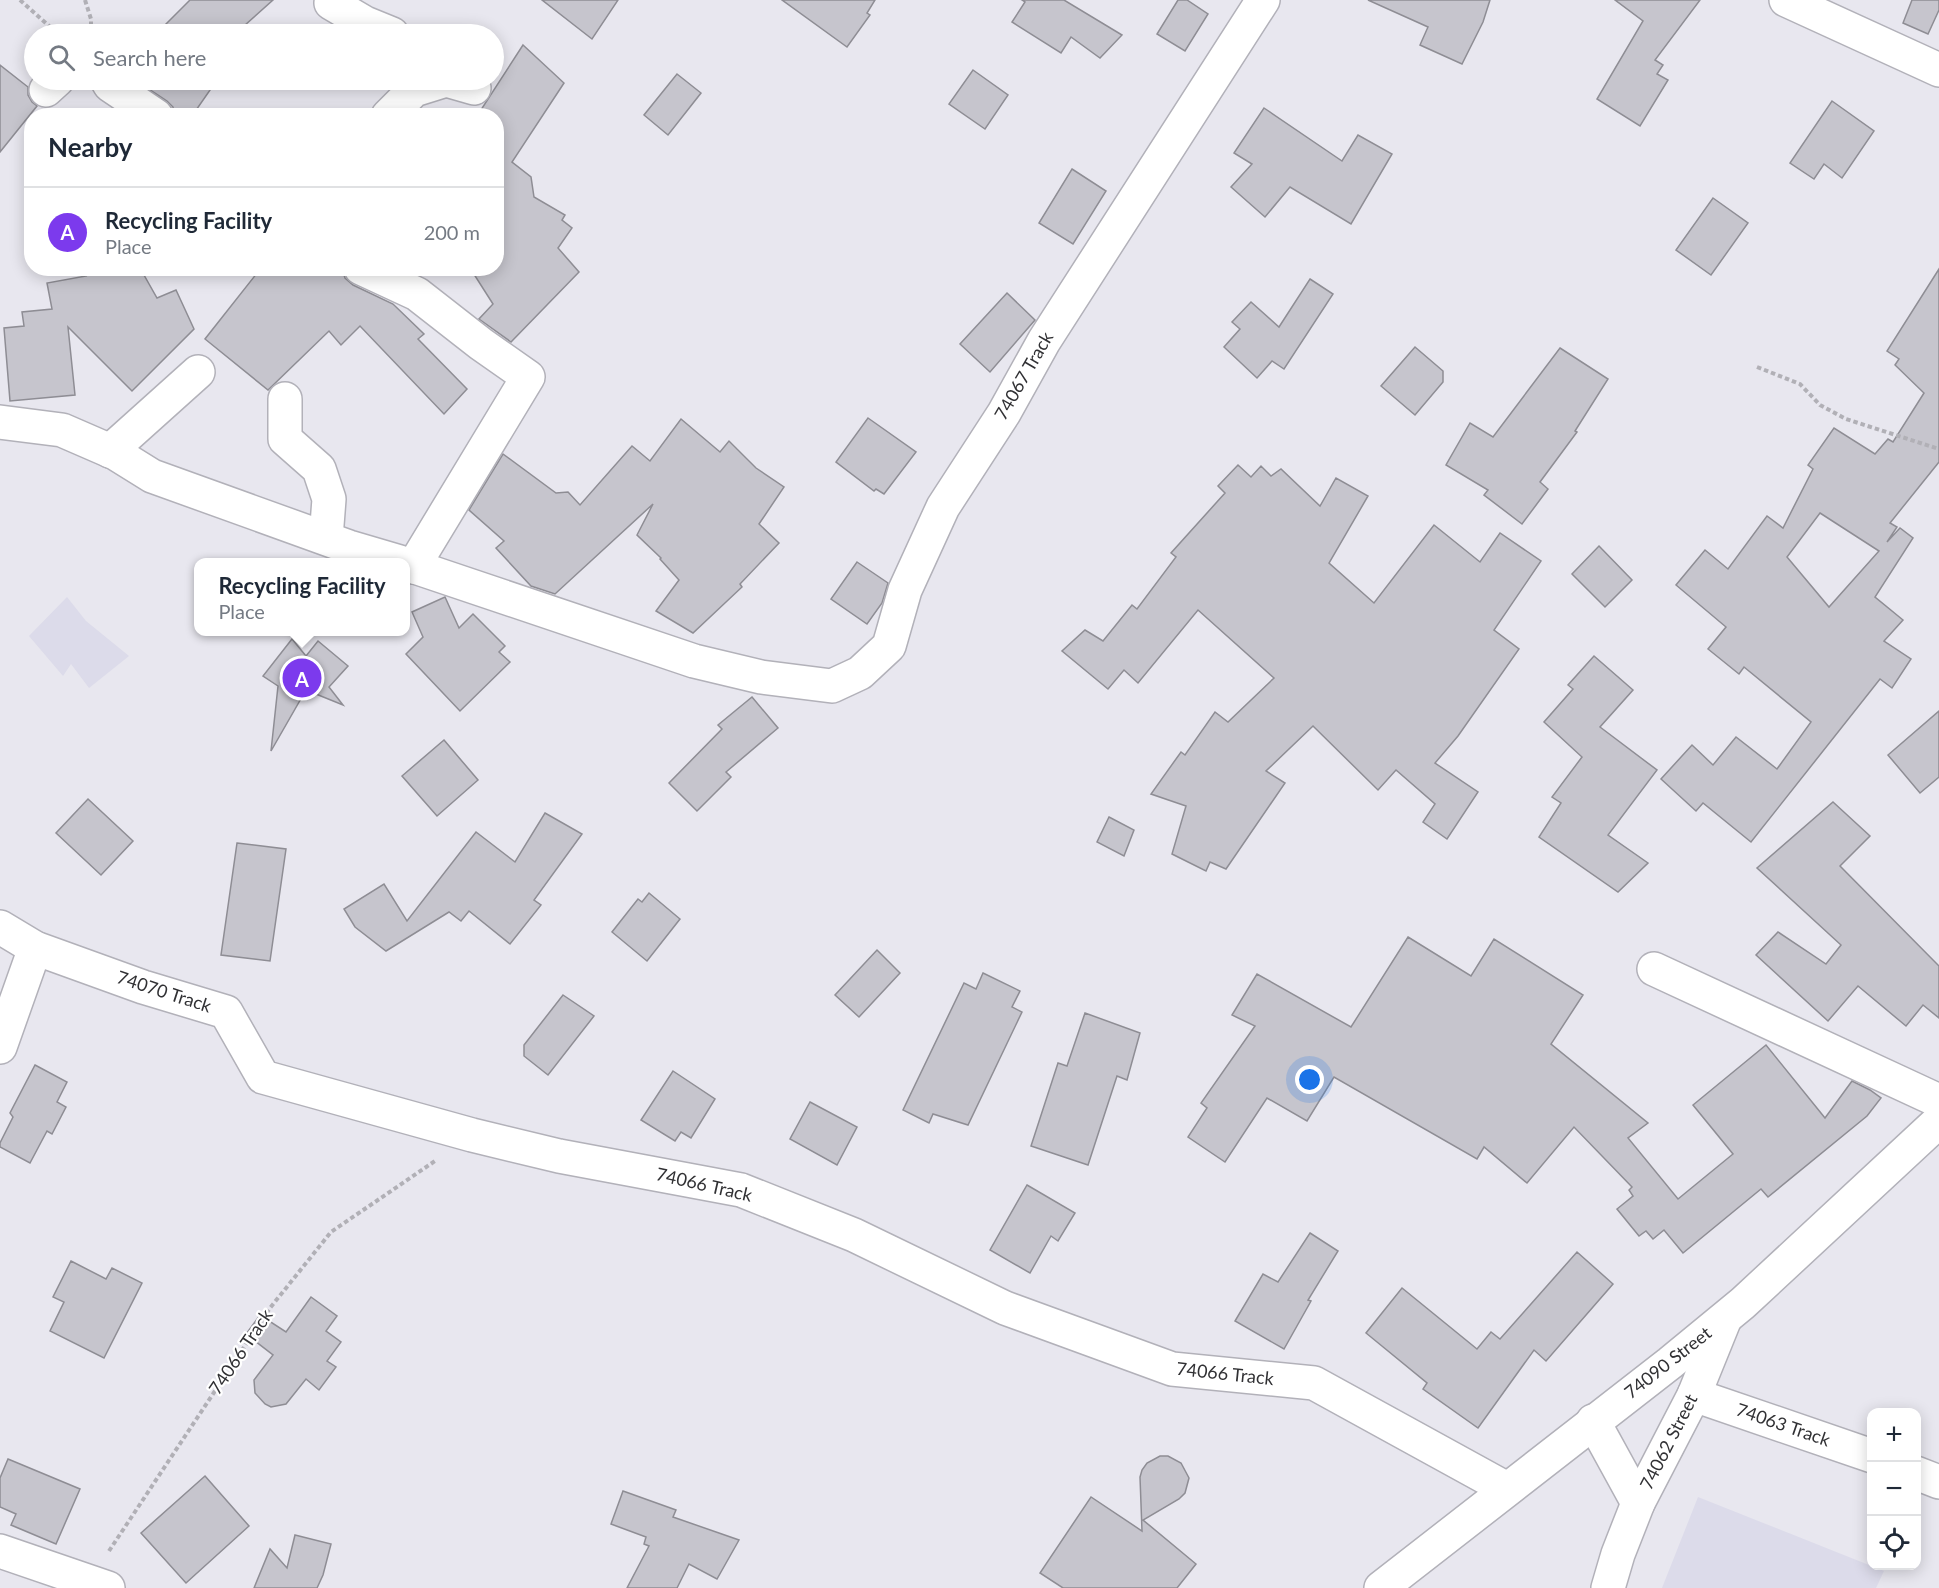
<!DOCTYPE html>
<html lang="en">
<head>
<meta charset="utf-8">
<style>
  body { margin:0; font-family:Lato,sans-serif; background:#f6f6f7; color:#1f2937 }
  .controls { position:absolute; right:18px; bottom:18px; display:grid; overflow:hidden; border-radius:12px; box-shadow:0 3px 15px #0003 }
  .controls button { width:54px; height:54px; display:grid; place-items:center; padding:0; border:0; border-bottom:2px solid #e0e1e3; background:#fff; color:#1f2937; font:30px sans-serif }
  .you { position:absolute; left:1310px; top:1080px; width:21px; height:21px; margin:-15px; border:4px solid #fff; border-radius:50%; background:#1a73e8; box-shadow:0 0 0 9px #1a73e833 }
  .badge { display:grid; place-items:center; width:39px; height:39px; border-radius:50%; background:#7c3aed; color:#fff; font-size:20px; font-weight:700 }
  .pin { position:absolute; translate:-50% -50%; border:3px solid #fff; box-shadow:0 2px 6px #0006 }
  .popup { position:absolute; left:194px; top:558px; width:216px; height:78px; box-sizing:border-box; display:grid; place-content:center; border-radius:12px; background:#fff; filter:drop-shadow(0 2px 4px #0005); font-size:20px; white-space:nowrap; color:#747a83 }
  .popup b { font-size:22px; color:#1f2937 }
  .popup::after { content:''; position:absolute; left:50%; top:100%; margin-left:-12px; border:12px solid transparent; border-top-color:#fff }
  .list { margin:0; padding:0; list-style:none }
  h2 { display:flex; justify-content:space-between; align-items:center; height:78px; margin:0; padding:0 24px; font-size:26px }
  h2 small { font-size:20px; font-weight:400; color:#747a83 }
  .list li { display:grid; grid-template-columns:39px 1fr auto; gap:18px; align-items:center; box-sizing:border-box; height:90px; padding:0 24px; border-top:2px solid #e0e1e3 }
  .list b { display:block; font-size:22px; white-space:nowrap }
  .list p { margin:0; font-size:20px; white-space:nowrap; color:#747a83 }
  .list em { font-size:20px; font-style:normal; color:#747a83 }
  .icon { flex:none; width:33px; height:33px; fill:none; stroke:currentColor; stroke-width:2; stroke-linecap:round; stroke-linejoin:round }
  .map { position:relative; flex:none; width:1939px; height:1588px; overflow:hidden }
  .search { position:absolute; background:#fff; box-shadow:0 3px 15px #0003; left:24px; top:24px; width:480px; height:66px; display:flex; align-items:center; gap:15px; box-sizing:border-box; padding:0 21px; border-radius:33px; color:#747a83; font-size:22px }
  .panel { position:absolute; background:#fff; box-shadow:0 3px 15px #0003; left:24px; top:108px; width:480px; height:168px; border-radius:24px }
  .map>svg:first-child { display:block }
  .built { fill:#dcdbea }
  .building { fill:#c6c5cd; stroke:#8e8d94; stroke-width:1.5; fill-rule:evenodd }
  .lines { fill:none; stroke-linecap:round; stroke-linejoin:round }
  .minor-casing { stroke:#b2b1b9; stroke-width:36 }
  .path { stroke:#b1b0b6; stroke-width:4; stroke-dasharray:4.5 3; stroke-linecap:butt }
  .minor { stroke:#fff; stroke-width:33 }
  .labels { text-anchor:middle; stroke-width:4.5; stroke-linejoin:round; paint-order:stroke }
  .street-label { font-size:18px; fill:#313134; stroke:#fff }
</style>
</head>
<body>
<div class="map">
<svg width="1939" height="1588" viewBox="0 0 1939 1588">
  <rect width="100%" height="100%" fill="#e8e7ef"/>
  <g class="built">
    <path d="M67,597L86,621L129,656L89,688L71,664L63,676L29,636Z"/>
    <path d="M1698,1497L1884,1571L1876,1588H1662Z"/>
  </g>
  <g class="building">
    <path d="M190,0H273L235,34H156Z"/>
    <path d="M542,0H618L592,39Z"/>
    <path d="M782,0H875L867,13L870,15L847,47Z"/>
    <path d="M1022,0H1064L1122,35L1100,58L1071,37L1061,53L1012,22L1025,2Z"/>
    <path d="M1178,0H1187L1208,14L1185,51L1157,34Z"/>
    <path d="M1368,0H1490L1483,22L1462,64L1420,45L1428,27Z"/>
    <path d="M1615,0H1700L1655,60L1663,65L1657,74L1668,80L1640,126L1597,99L1643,21Z"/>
    <path d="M1912,0H1939V10L1928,34L1903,23Z"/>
    <path d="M523,45L564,83L512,162L531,177L534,197L565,215L562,220L572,228L558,248L579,272L511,342L479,319L493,304L470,268H496V116H477Z"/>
    <path d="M0,65L28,87V95L32,102L37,106L0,152Z"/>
    <path d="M973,70L1008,95L985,129L949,104Z"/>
    <path d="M677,74L701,93L668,135L644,115Z"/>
    <path d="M135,80H217L192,116H174L173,107L167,101Z"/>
    <path d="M1832,101L1874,131L1842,178L1824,164L1814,179L1790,163Z"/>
    <path d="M1264,108L1342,161L1358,135L1392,154L1351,224L1290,187L1265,217L1231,187L1252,164L1234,153Z"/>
    <path d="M1072,169L1106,191L1073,244L1039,223Z"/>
    <path d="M1713,198L1748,223L1711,275L1676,250Z"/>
    <path d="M81,268H140L157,298L176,290L194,329L132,391L68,327L75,395L10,401L4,328L24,326L22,312L52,309L47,283L86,276Z"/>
    <path d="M261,268H342L345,278L353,285L393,304L424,334L418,339L467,389L444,414L360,326L341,345L329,331L268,390L205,339Z"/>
    <path d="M1939,269V462L1890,523L1897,527L1887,542L1900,528L1913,538L1875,597L1903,620L1884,641L1911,659L1892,688L1880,679L1751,842L1703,803L1696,811L1661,779L1692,745L1713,765L1736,737L1777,769L1811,722L1744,667L1739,674L1708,649L1726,627L1676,585L1705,550L1728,569L1767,516L1783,528L1813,469L1808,465L1834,428L1875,454L1888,439L1893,442L1924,393L1895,365L1899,359L1887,351ZM1820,513L1879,551L1829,607L1787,557Z"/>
    <path d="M1310,279L1333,294L1284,369L1272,361L1257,378L1224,347L1240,329L1232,322L1251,302L1279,327Z"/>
    <path d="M1007,293L1035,320L990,372L960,344Z"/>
    <path d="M1415,347L1443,371V382L1415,415L1381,386Z"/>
    <path d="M1560,348L1608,379L1575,431L1577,432L1540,482L1548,489L1522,524L1484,495L1488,490L1446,465L1470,423L1493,437Z"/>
    <path d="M868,418L916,452L884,494L876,489L874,491L836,462Z"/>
    <path d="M681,419L720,452L729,441L756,468L784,487L759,524L779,543L740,584L742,587L693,633L656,611L679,580L660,559L661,558L637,535L653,504L555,594L531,586L496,548L504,541L469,510L503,454L556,493L568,492L580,505L632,446L650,461Z"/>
    <path d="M1238,465L1251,477L1261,466L1271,476L1281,469L1320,506L1336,478L1368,496L1329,563L1374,603L1434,525L1480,562L1500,533L1541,561L1494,630L1519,649L1458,736L1435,763L1478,792L1447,839L1423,822L1435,804L1396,770L1378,790L1313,726L1266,771L1285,783L1226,869L1210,862L1206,871L1172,854L1186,806L1151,794L1181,752L1185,755L1215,712L1228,722L1274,678L1198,610L1138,683L1124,670L1108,689L1062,651L1085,630L1103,641L1132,605L1137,609L1176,557L1171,553L1225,493L1218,486Z"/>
    <path d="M1599,546L1632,580L1605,607L1572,574Z"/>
    <path d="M857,562L888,583L882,603L867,624L831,599Z"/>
    <path d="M445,597L459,628L473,614L505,646L499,652L510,662L460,711L406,654L423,637L412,612Z"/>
    <path d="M292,639L306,656L318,641L348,666L329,687L343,705L306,690L271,751L278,686L263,676Z"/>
    <path d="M1594,656L1633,690L1600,727L1657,770L1608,835L1648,863L1618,892L1539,837L1561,803L1552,797L1582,757L1544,722L1573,689L1568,685Z"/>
    <path d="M752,697L778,728L726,772L731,777L697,811L669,783L722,729L718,725Z"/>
    <path d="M1939,711V777L1920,793L1888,755Z"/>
    <path d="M444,740L478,780L437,816L402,776Z"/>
    <path d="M88,799L133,841L101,875L56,833Z"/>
    <path d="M1833,802L1870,836L1840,866L1939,966V1018L1923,1005L1906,1026L1858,986L1828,1021L1756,955L1778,932L1826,964L1841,945L1757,868Z"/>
    <path d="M545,813L582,834L534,900L541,905L510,944L469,911L461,921L449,912L386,951L355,927L344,909L384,884L407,921L476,832L515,862Z"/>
    <path d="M1109,817L1134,830L1124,856L1097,842Z"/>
    <path d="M237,843L286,849L270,961L221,955Z"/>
    <path d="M649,893L680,919L647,961L612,932L638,899L642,902Z"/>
    <path d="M1408,937L1471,976L1494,939L1583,995L1551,1044L1648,1123L1628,1138L1678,1199L1733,1154L1693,1105L1766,1045L1825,1118L1852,1081L1870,1090L1881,1098L1867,1116L1768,1197L1761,1189L1683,1253L1664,1230L1653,1239L1646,1231L1639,1236L1617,1209L1633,1196L1629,1190L1632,1187L1574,1127L1527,1183L1484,1147L1477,1159L1334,1077L1307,1121L1267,1098L1225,1162L1188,1137L1207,1108L1201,1103L1255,1026L1232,1015L1257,974L1351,1027Z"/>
    <path d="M877,950L900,973L859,1017L835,995Z"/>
    <path d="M983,973L1020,991L1012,1007L1022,1012L968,1125L933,1114L929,1123L903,1110L964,983L976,989Z"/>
    <path d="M563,995L594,1016L548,1075L524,1056V1045Z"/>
    <path d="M1085,1013L1140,1033L1127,1080L1117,1076L1088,1165L1031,1146L1058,1063L1067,1066Z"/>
    <path d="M35,1065L67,1082L57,1102L66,1107L52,1134L47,1131L30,1163L0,1147V1143L13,1117L10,1113Z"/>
    <path d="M673,1071L715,1099L691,1138L681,1132L675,1141L641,1120Z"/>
    <path d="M810,1102L857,1127L837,1165L790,1139Z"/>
    <path d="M1027,1185L1075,1213L1058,1241L1051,1236L1030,1273L990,1250Z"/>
    <path d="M1310,1233L1338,1251L1308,1300L1311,1301L1284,1349L1235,1321L1263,1274L1278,1282Z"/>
    <path d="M1577,1252L1613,1284L1546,1361L1534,1350L1478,1428L1423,1389L1427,1383L1366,1333L1402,1288L1477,1349L1491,1332L1500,1339Z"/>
    <path d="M71,1261L106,1279L112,1268L142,1283L104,1358L50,1331L64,1302L53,1297Z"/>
    <path d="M311,1297L337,1316L326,1331L341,1342L327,1361L336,1367L319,1390L306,1379L286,1404L271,1407L265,1404L255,1393L254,1380L273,1355L246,1334L260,1315L286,1332Z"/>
    <path d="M1160,1456H1168L1181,1463L1189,1478L1185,1493L1179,1499L1143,1520L1196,1564L1177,1588H1063L1040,1573L1091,1497L1142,1531L1140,1477L1142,1470L1147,1463Z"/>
    <path d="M8,1459L80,1489L56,1544L11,1525L16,1514L0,1507V1478Z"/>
    <path d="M205,1476L249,1526L186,1583L141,1533Z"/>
    <path d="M623,1491L676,1510L673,1517L739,1540L717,1579L689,1564L677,1588H627L649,1546L644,1544L646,1537L611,1524Z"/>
    <path d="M295,1535L331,1544L323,1575L317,1588H254L270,1549L287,1568Z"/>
  </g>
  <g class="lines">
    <g class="minor-casing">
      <g id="minor">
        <path d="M1786,0L1939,70"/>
        <path d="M331,3L365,23L392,34"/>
        <path d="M107,80L110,85L156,116"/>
        <path d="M446,80L474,88"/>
        <path d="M46,90L57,80"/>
        <path d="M388,116L414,90L446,80"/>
        <path d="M361,268L417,294L481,344L528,377L413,567"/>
        <path d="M285,399V439L319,469L329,499L326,538"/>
        <path d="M0,422L62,430L115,453L152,476L349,547L400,562"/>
        <path d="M110,451L198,372"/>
        <path d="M406,564L694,661L761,677L832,686L860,673L889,646L905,590L943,507L1004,413L1044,341L1263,0"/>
        <path d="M0,927L35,948L143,987L226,1012L263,1077L472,1135L559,1156L741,1190L854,1235L1005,1308L1172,1369L1314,1383L1507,1489"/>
        <path d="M1654,969L1939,1101"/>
        <path d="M0,1047L35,948"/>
        <path d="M1694,1395L1872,1456"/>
        <path d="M1593,1421L1638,1503"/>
        <path d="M1916,1473L1939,1482"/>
        <path d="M0,1551L108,1588"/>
        <path d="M1381,1588L1670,1363L1743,1303L1939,1121"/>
        <path d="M1608,1588L1618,1554L1638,1503L1694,1395L1724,1321"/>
      </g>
    </g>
    <g class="path">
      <path d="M20,0L58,34"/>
      <path d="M85,0L91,19V34"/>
      <path d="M1757,367L1800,384L1820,405L1846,419L1939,449"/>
      <path d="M109,1551L270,1308L331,1232L435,1161"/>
    </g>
    <use href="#minor" class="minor"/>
  </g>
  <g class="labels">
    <g class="street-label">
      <text transform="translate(1024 376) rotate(-60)" y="6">74067 Track</text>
      <text transform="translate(164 992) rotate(18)" y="6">74070 Track</text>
      <text transform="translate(704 1185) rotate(13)" y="6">74066 Track</text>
      <text transform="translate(241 1352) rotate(-56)" y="6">74066 Track</text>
      <text transform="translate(1668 1363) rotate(-38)" y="6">74090 Street</text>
      <text transform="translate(1225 1374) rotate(6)" y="6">74066 Track</text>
      <text transform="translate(1783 1425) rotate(19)" y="6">74063 Track</text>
      <text transform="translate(1669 1442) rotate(-63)" y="6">74062 Street</text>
    </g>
  </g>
</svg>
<div class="controls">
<button>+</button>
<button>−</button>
<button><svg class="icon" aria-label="locate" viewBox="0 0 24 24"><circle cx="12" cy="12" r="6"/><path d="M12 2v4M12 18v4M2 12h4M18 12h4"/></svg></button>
</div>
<div class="you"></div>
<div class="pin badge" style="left:302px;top:678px">A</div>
<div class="popup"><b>Recycling Facility</b>Place</div>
<div class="search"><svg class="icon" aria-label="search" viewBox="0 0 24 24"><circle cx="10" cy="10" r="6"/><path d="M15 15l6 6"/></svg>Search here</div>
<section class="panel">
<h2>Nearby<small></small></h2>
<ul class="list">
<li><span class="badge">A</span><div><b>Recycling Facility</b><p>Place</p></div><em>200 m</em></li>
</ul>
</section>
</div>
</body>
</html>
